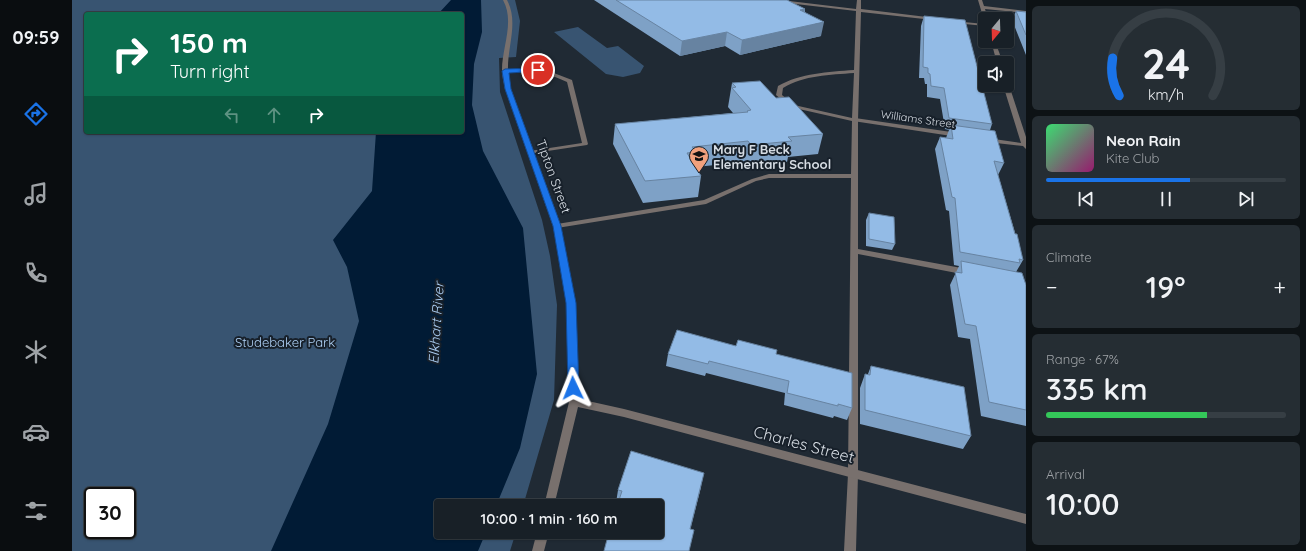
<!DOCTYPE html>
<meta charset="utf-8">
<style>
body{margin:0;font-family:Quicksand,sans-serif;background:#252d33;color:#f1f3f6;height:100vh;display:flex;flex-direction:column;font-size:15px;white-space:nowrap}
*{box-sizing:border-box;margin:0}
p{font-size:13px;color:#9fa3a7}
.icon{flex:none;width:22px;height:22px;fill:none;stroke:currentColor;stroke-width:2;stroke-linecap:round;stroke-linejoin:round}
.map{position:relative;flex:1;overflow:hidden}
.panel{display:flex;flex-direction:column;gap:6px;padding:6px;background:#0d1215;width:280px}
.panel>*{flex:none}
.top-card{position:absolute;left:12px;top:12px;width:380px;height:122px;border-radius:4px;box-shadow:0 1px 3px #0004,0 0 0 1px #363e44;background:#0b6e4f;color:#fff;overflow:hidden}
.needle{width:26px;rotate:199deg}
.buttons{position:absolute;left:906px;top:12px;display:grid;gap:8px}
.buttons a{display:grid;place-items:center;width:36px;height:36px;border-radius:4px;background:#182027;box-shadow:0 1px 3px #0004,0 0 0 1px #363e44;font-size:20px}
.speed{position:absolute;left:12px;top:487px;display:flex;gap:8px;font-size:20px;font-weight:700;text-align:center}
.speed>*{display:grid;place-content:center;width:52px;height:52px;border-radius:50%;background:#182027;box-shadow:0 1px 3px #0004,0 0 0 1px #363e44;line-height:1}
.speed .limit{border:2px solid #111;border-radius:6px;background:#fff;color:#111}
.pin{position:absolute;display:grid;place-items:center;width:34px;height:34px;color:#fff;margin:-17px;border:2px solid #fff;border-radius:50%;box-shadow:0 1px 4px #0007}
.me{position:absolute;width:44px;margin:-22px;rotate:358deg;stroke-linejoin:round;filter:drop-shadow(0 0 3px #0008)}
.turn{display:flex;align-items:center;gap:14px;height:84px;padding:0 20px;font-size:18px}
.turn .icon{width:52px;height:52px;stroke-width:2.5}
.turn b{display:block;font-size:28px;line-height:34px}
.lanes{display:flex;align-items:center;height:38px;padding:0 20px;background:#0003;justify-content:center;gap:20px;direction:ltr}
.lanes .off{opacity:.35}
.big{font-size:30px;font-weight:600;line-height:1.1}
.panel .tile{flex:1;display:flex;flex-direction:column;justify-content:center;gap:6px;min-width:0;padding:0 14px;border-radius:6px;background:#252d33}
.panel .dial{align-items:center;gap:0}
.dial svg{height:104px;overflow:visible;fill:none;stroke:#363e44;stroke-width:7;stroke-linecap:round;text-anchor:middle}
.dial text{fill:#f1f3f6;stroke:none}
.song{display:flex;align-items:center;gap:12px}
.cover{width:48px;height:48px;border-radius:6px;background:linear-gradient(135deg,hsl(140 70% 55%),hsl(320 70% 35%))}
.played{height:4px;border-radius:2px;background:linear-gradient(90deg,#1a73e8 60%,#363e44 60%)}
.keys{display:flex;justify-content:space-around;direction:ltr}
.heat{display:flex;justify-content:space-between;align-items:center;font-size:22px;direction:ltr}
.charge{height:6px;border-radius:3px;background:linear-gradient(90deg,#34c759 67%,#363e44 0)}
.trip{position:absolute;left:362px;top:499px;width:230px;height:40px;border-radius:4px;background:#182027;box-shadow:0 1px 3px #0004,0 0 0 1px #363e44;font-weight:600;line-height:40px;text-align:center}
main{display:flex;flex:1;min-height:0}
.tab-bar{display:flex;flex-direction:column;width:72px;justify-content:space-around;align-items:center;background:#0a0d10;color:#9fa3a7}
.tab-bar .icon{width:28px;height:28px}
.tab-bar .current{color:#1a73e8}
.tab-bar b{font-size:18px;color:#f1f3f6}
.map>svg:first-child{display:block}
.green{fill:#385471;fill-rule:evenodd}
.water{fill:#011b35}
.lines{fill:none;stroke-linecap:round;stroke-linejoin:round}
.lane{fill:#78706d;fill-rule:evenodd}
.street{fill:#78706d;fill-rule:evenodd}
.wall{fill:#7ea1c6}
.shaded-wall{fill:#6783a1}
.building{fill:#93bbe6;stroke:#6783a1}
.route{fill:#1a73e8;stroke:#114b97}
.labels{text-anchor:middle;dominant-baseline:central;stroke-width:4;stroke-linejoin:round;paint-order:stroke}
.far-street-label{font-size:11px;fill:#d6dce3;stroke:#17202a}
.poi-label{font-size:13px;font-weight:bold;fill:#d6dce3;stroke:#17202a;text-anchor:start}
.street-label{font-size:13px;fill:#d6dce3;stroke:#17202a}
.park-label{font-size:13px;fill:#afd1f6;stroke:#17202a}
.water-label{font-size:14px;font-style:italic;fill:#accef3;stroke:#17202a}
.near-street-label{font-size:16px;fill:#d6dce3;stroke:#17202a}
</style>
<main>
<nav class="tab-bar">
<b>09:59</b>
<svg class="icon current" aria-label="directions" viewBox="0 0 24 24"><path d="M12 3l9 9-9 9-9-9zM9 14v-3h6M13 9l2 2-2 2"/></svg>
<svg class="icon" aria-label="music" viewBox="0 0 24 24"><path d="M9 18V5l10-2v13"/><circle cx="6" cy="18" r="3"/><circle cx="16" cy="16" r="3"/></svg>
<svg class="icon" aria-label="phone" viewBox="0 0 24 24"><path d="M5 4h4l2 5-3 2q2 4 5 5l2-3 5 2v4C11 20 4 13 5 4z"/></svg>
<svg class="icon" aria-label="climate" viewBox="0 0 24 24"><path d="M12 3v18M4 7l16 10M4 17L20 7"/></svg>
<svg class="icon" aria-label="car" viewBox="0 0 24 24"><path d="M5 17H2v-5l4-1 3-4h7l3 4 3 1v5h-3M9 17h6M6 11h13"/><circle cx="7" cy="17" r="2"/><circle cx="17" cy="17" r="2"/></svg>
<svg class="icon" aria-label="filters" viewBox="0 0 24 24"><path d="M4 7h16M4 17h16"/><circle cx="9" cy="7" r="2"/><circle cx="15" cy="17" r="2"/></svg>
</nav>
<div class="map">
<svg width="954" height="551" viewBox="0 0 954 551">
<rect width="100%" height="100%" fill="#202a34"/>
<!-- green -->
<g class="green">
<path d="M0,0H443L448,21L444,57L427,58L428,92L470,220L478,256L485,305L482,400L451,506H369V532H444L438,551H0ZM14,14H390V132H14ZM21,496H55V530H21Z"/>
<polygon points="506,27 535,48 546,46 572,66 568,73 551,77 534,74 482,32"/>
</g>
<!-- water -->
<polygon class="water" points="379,0 409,0 410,32 402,64 400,105 411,151 451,228 465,374 448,448 424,506 369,506 369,532 414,532 406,551 199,551 256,424 287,321 275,267 261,240 300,191 304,132 390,132 390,14 366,14"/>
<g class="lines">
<!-- lane -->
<g class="lane">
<path d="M709,0L784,9L785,0H789V9L863,18V19L861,20L789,12L786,120V249L895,269L899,272L895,275L786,254V474L784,551H772L776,474L779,178H697L684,181L634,204L485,228L481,226L485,224L632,200L680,179L697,174H779L780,121L718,107L704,95L706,86C729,73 756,72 782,70L784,11L715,3ZM782,73L780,118L722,105L710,95L711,88C732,75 758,75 782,73Z"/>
<polygon points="881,21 913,24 913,26 883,23 881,23"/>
<path d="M451,69L474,70L500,80L516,144L515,145L456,154L455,153L458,151L510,143L495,82C473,71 457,72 433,73L430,71L433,69Z"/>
</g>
<!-- street -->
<g class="street">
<path d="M431,0H435C447,22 435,47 436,71C436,77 438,83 439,89L489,226L503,303L507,399L552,409L954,514V524L552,417L506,407L482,506H472L497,402L495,303L481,226L433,89C432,83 430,77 430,70C430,47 443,22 431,0Z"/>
<polygon points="906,0 910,0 912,6 954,11 954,13 913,9 916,19 912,20"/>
<polygon points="919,41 923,41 931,63 925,63"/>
<polygon points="935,84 937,85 954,137 954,149 951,146 915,142 912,140 915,138 949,143 931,85 935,85"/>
<polygon points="783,118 886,133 889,135 886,137 781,121 781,119"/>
<polygon points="465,532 477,532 472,551 460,551"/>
</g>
</g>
<!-- wall -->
<g class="wall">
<polygon points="522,0 715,0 733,9 733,12 749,36 668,55 653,46 608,56"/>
<polygon points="944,11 954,12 954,55 940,20"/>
<polygon points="852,16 920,124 918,130 932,163 926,175 951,260 944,272 954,285 954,426 909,416 898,339 886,337 878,285 887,266 882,265 877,211 874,210 863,149 868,137 874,138 877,130 873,129 868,99 855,97 855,84 853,84 852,78 847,78 849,26"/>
<polygon points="660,83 704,98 751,134 746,154 716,157 715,162 675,166 672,162 624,167 629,176 626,197 571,203 541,144 543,124 661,113 656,107"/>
<polygon points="797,213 823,244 820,250 794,246 794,220"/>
<polygon points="664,346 704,354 780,408 775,420 762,416 761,418 712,405 713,393 634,373 633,376 594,366 596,354"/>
<polygon points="799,366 899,436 891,449 788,424 788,388 793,374 796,374"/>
<polygon points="629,487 618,529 544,503 546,490"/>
</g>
<!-- shaded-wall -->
<g class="shaded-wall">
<polygon points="733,9 730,23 728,10"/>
<polygon points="752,22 749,36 668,55 670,40"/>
<polygon points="655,32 653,46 608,56 610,41"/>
<polygon points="632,473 629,487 615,543 618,529"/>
</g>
<!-- building -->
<g class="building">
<polygon points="544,0 715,0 733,9 728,10 752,22 670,40 655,32 610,41"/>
<polygon points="944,11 954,12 954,35"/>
<polygon points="852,16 893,20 920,124 877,118 872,88 859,86 858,74 856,73 856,68 851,67"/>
<polygon points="688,81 704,98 717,97 751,134 716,137 720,141 679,145 676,141 620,147 624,152 615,153 629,176 573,181 543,124 676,112 675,111 679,110 660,88 664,87 660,83"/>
<polygon points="879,125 923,131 932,163 922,161 943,234 945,234 951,260 947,259 948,263 888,252 883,198 880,197 868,137 881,139"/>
<polygon points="797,213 822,217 823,244 797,239"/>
<polygon points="889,261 950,273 954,285 954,410 917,402 904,326 893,324 883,272 890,273"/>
<polygon points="605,330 664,346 666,340 705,350 704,354 780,373 780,408 766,404 766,406 715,393 717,381 637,361 636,364 596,354"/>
<polygon points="799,366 892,387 899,436 793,410 793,374 798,375"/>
<polygon points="559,451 632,473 618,529 622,530 617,551 532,551 537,532 585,532 585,506 545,506 550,491 546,490"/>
</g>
<!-- route -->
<polygon class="route" points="466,68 469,70 468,71 437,73 439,89 489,226 504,303 507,388 505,391 497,391 496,388 494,303 481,226 433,89 430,71 433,69"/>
<!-- icons -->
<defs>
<g id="school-pin" transform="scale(1)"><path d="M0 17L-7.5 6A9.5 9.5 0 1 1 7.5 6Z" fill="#f1a17d" stroke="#17202a"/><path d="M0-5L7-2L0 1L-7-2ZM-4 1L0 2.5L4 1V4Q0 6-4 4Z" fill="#111"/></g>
</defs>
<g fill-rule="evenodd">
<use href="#school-pin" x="627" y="156"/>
</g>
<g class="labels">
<!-- far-street labels -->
<g class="far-street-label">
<text transform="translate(846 119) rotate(8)">Williams Street</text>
</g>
<!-- poi labels -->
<g class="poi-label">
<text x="641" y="149">Mary F Beck<tspan x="641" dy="15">Elementary School</tspan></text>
</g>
<!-- street labels -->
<g class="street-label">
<text transform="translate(482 176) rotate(70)">Tipton Street</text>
</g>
<!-- park labels -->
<g class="park-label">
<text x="213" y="342">Studebaker Park</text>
</g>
<!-- water labels -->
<g class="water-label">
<text transform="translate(364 323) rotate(-86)">Elkhart River</text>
</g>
<!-- near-street labels -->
<g class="near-street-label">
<text transform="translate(732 444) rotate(15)">Charles Street</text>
</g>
</g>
</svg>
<div class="buttons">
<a><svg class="needle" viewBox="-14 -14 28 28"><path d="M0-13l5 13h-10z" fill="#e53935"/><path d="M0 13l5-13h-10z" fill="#9fa3a7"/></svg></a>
<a><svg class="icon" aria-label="sound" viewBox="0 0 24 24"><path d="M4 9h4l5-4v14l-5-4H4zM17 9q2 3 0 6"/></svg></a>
</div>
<div class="speed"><div class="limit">30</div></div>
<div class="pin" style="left:466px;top:70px;background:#d93025"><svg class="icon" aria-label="arrive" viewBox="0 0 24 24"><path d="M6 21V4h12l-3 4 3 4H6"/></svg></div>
<svg class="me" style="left:501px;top:388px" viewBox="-20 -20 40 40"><path d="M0-17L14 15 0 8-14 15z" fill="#1a73e8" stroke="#fff" stroke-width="4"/></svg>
<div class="trip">10:00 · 1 min · 160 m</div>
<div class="top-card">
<div class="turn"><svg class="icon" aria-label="right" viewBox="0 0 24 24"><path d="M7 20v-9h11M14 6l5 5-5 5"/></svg><div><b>150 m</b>Turn right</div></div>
<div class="lanes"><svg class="icon off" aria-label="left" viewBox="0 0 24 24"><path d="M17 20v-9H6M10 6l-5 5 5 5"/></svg><svg class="icon off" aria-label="ahead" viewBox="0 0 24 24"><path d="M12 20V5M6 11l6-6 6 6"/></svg><svg class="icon" aria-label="right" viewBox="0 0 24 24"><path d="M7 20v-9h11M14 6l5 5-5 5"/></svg></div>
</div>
</div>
<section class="panel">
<div class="tile dial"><svg viewBox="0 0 100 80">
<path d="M14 69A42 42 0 1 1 86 69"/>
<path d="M14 69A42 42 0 0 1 9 40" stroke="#1a73e8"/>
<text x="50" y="56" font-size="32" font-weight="700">24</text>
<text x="50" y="72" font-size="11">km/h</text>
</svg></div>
<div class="tile">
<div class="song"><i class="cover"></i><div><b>Neon Rain</b><p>Kite Club</p></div></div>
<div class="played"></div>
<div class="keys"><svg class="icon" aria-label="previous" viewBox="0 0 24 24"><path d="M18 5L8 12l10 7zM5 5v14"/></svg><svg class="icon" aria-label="pause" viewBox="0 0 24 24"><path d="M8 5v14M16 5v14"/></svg><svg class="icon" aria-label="next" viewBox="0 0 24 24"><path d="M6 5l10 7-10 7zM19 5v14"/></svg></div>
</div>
<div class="tile"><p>Climate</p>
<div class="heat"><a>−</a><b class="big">19°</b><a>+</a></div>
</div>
<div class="tile"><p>Range · 67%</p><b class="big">335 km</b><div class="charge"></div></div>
<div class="tile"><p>Arrival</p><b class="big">10:00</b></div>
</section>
</main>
